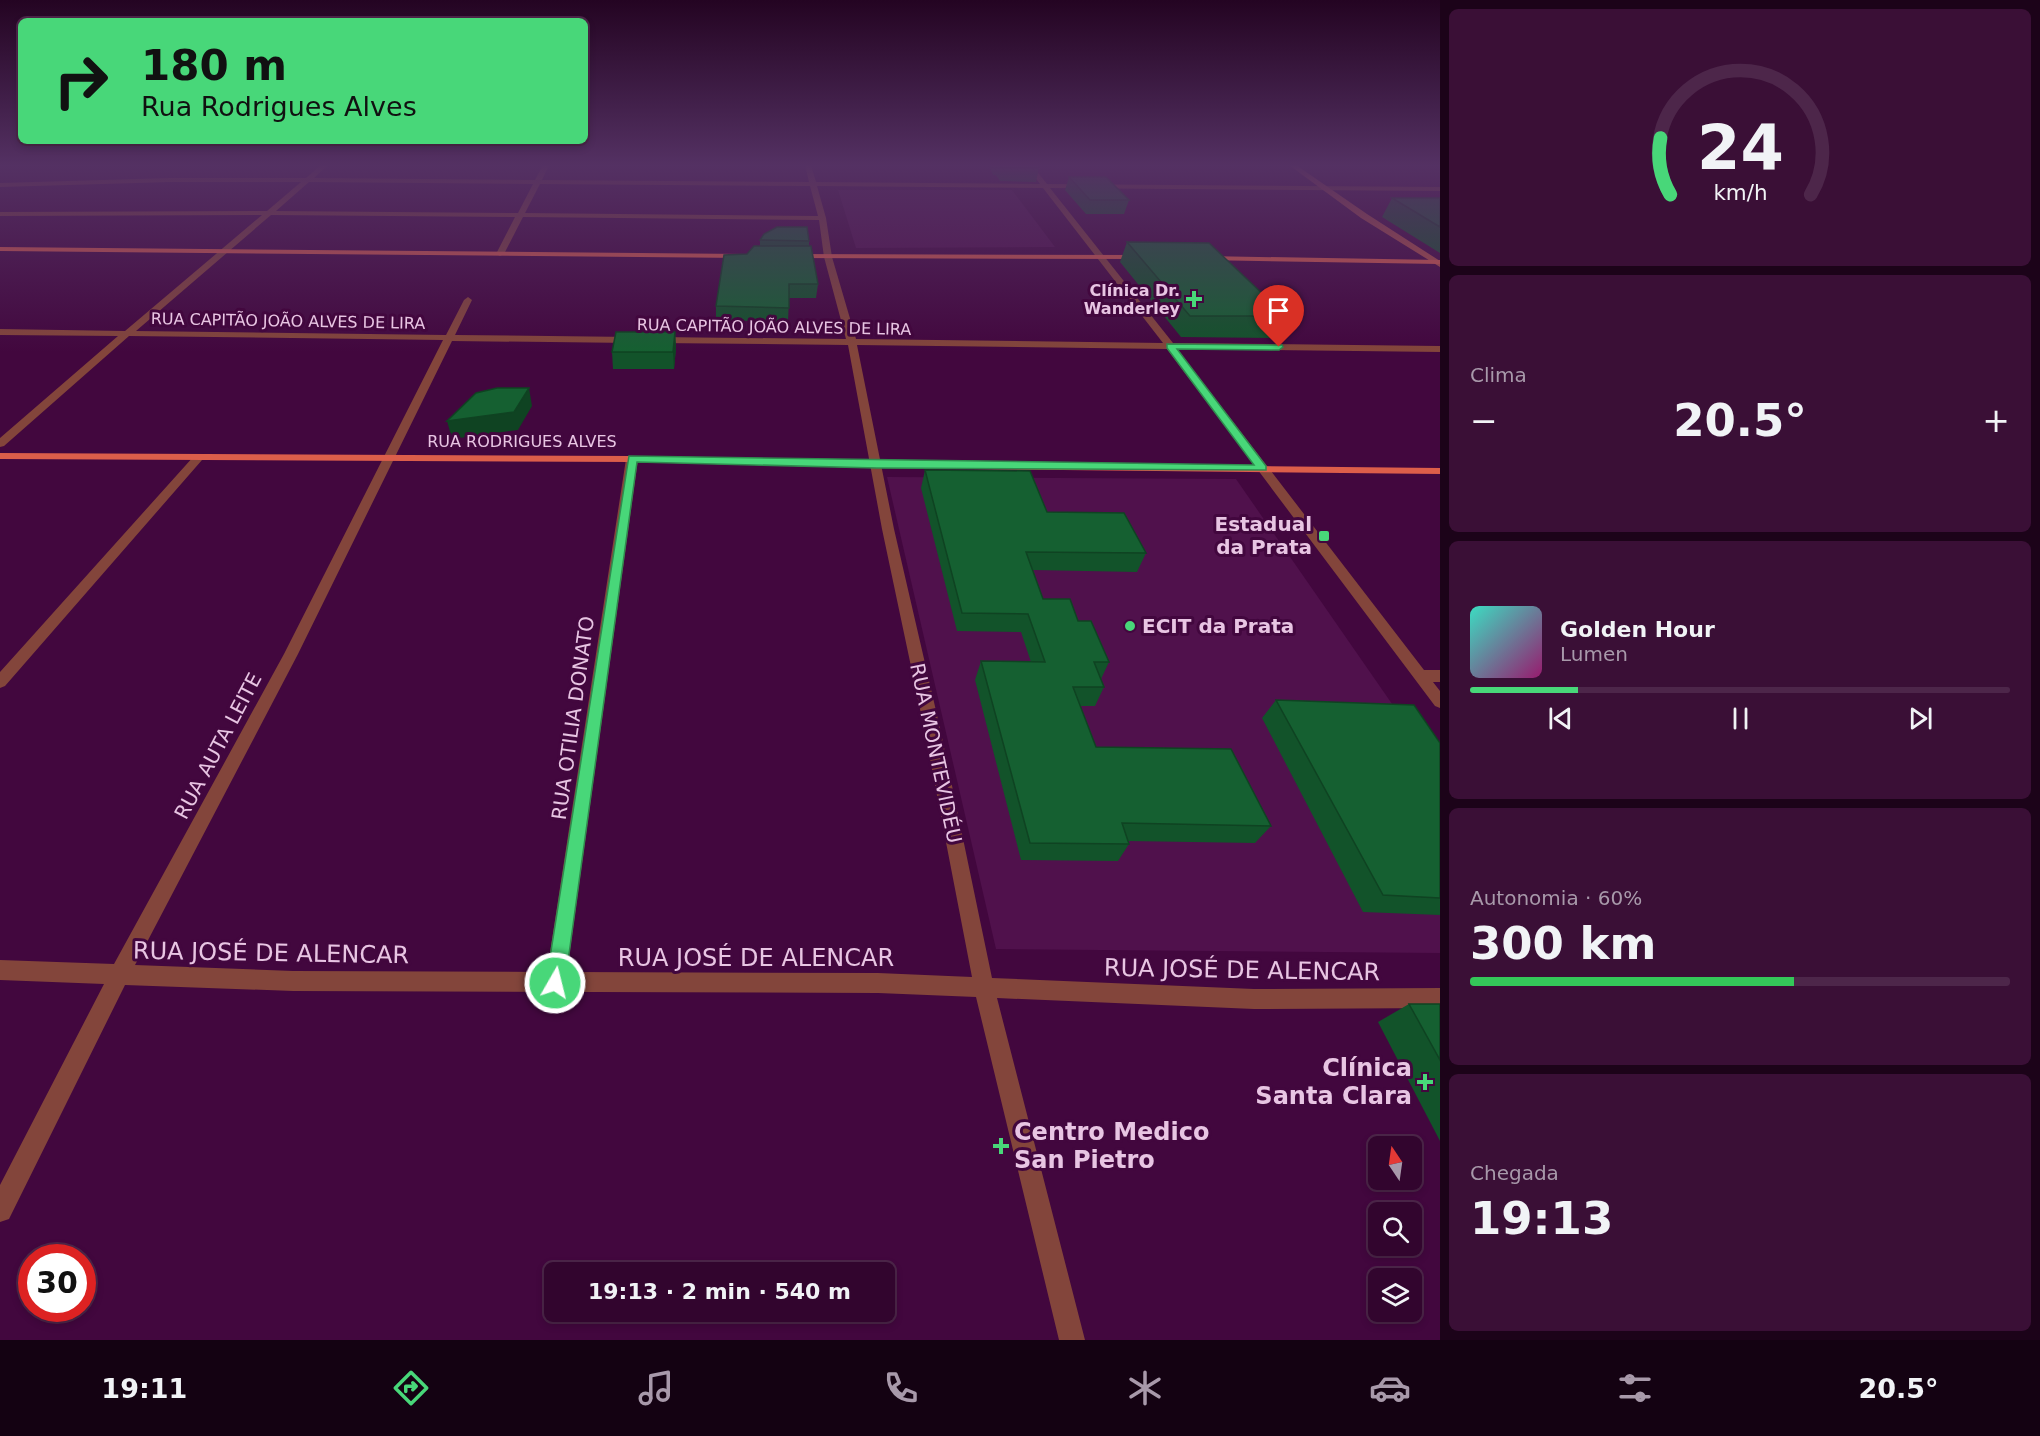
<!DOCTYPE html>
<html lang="pt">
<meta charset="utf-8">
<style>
body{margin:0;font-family:"DejaVu Sans",sans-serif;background:#3a0f36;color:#f1f3f6;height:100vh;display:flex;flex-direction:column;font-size:22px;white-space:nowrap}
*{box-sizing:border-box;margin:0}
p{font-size:20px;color:#a899aa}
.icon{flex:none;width:33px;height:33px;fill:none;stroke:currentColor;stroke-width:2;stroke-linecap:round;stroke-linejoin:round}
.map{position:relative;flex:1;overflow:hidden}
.side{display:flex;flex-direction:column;gap:9px;padding:9px;background:#1c0319;width:600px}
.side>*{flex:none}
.hud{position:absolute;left:18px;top:18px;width:570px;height:126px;border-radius:9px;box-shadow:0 3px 9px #0003,0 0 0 2px #4d264a;background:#48d779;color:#111;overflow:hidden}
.needle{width:39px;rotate:347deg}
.controls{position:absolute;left:1368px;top:1136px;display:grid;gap:12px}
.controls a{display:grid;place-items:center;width:54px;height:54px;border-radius:9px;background:#32052e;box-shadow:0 3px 9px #0003,0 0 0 2px #4d264a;font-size:30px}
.speed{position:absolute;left:18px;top:1244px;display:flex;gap:12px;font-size:30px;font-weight:700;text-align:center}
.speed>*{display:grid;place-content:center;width:78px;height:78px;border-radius:50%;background:#32052e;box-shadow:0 3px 9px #0003,0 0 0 2px #4d264a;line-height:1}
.speed .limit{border:9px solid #d22;background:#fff;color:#111}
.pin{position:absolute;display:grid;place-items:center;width:51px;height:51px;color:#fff;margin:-62px -26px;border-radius:50% 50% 50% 0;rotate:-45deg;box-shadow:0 0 6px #0007}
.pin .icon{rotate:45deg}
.me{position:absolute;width:66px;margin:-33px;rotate:8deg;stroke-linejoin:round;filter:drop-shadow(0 0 4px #0008)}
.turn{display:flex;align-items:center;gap:21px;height:126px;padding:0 24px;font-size:27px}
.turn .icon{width:78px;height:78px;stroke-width:2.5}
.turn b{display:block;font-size:42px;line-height:51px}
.big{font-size:45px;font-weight:700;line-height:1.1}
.side .widget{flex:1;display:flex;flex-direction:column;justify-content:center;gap:9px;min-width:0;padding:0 21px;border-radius:9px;background:#3a0f36}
.side .dial{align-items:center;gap:0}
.dial svg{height:156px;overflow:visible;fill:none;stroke:#4d264a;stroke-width:7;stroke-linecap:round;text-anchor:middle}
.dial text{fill:#f1f3f6;stroke:none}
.song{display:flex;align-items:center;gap:18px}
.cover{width:72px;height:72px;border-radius:9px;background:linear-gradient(135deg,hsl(170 70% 55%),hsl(320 70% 35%))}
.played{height:6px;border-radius:3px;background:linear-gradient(90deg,#48d779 20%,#4d264a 20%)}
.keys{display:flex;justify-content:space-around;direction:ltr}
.heat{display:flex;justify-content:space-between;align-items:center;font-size:33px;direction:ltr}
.charge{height:9px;border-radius:4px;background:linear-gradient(90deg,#34c759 60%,#4d264a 0)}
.trip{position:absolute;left:544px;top:1262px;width:351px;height:60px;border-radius:9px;background:#32052e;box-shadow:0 3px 9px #0003,0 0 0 2px #4d264a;font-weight:700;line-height:60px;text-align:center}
.dock{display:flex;height:96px;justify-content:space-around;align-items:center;background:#140212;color:#a899aa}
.dock .icon{width:42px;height:42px}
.dock .selected{color:#48d779}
.dock b{font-size:27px;color:#f1f3f6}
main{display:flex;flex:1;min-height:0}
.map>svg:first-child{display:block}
.built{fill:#50114c}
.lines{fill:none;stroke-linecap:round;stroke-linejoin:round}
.street{fill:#83453b;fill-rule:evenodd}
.secondary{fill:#b55444;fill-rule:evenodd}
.primary{fill:#dc5e4a;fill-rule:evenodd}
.wall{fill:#12532a}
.shaded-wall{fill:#0f4322}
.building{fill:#156031;stroke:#0f4322;stroke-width:1.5}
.route{fill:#48d779;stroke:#2f8c4f;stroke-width:1.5}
.poi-dot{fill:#48d779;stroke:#42073e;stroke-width:2}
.labels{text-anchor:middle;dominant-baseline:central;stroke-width:6;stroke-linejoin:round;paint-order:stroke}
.far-poi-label{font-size:16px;font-weight:bold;fill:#e8c5e3;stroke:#42073e;text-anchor:end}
.far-street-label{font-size:16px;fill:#e8c5e3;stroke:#42073e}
.poi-label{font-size:20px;font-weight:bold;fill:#e8c5e3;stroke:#42073e;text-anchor:end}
.street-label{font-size:20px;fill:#e8c5e3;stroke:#42073e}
.near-street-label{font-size:24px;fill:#e8c5e3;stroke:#42073e}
.near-poi-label{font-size:24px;font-weight:bold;fill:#e8c5e3;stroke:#42073e;text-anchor:end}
</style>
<main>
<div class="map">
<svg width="1440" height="1340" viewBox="0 0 1440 1340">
<rect width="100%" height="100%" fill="#42073e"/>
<!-- built -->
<g class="built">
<polygon points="1012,190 1055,247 856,248 838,190"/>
<polygon points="887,477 1236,479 1440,773 1440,953 996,949"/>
</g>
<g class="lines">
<!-- street -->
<g class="street">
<path d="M321,165H328L314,178L535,180L543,165H549L542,180L809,182L805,165H811L816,182L1040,184L1026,165H1032L1047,184L1440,187V191L1050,188L1173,343L1440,346V352L1177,349L1424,670H1440V682H1433L1440,691V708L1435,706L1167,349L857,345L894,529L940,728L992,978L1254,989L1440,988V1008L1254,1009L997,998L1085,1340H1059L976,997L878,993L293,991L125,985L9,1219L0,1222V1185L104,984L0,980V960L114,964L284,654L443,340L129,336L4,446L0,447V438L118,336L0,335V329L125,331L262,215L0,216V212L267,211L301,182H170L0,187V183L170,178H306ZM309,182L533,184L518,213L276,211ZM540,184L810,186L818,216L525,213ZM817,186L1043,188L1163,343L856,339L832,257L826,218ZM271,215L515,217L496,254L500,256L504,254L523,217L819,220L824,257L846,339L657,337L652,340L657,343L848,345L882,529L924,728L972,977L878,973L567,972L638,459L632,456L626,459L547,972L293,971L135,965L298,654L452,341L633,343L638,340L633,337L455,335L472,300L468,297L464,300L446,335L136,331Z"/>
<polygon points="198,455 204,458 202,460 5,686 0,688 0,672 194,456"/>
</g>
<!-- secondary -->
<polygon class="secondary" points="1289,165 1296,165 1367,214 1440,261 1440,267 1361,218"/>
<!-- primary -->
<g class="primary">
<polygon points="0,247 744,254 748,256 744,258 0,251"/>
<polygon points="792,254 1140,255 1144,257 1140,259 789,258 788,256"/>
<polygon points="1206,256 1440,260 1440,264 1203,260 1202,258"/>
<polygon points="0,453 632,456 877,462 1440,468 1440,474 877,468 632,462 0,459"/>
</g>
</g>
<!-- wall -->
<g class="wall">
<polygon points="989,165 1036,165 1039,168 1036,182 1000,181 996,175 993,175"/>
<polygon points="1069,177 1129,200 1124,214 1086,214 1065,190"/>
<polygon points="1392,198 1440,198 1440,253 1382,217"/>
<polygon points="760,240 809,241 809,246 818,284 816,298 789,298 788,322 716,320 716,306 760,246"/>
<polygon points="1127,242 1286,316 1275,338 1181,337 1120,262"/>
<polygon points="675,332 676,348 674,369 613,369 612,352"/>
<polygon points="925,470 1047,512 1146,553 1137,572 1033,570 1043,599 1078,621 1109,662 1101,679 1104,687 1095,706 1080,706 1096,747 1271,826 1255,843 1128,841 1129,844 1118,861 1021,860 975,680 981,661 1031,662 1021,632 957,631 921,488"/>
<polygon points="1276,700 1440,743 1440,915 1363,912 1262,718"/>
<polygon points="1409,1004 1440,1004 1440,1141 1378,1022"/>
</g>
<!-- shaded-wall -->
<g class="shaded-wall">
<polygon points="675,332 676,348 674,369 673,352"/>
<polygon points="529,388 532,406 518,430 452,439 447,421"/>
</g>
<!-- building -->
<g class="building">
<polygon points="1001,165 1036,165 1039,168 1003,168"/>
<polygon points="1069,177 1106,177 1129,200 1090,200"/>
<polygon points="1392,198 1440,198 1440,227"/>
<polygon points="777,227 807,227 809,241 760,240 764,234"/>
<polygon points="1127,242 1209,243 1286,316 1190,316"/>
<polygon points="754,246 811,246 818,284 789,284 789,308 716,306 724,255 747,254"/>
<polygon points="616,332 675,332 673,352 612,352"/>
<polygon points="497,388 529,388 514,412 447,421 476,393"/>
<polygon points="925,470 1030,471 1047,512 1124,513 1146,553 1026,552 1043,599 1070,599 1078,621 1091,621 1109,662 1094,662 1104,687 1073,687 1096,747 1231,749 1271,826 1122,823 1129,844 1030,843 981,661 1045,662 1028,614 962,613"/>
<polygon points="1276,700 1414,705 1440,743 1440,898 1383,895"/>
<polygon points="1409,1004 1440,1004 1440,1060"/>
</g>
<!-- sky -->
<linearGradient id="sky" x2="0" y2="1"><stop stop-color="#240422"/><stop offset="0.47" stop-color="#543163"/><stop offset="1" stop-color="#543163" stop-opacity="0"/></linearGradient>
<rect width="1440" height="352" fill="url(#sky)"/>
<!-- route -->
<polygon class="route" points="1167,344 1282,345 1283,347 1279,350 1177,349 1266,466 1266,470 877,468 637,462 565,983 562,989 555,992 549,989 546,983 629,456 1254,465 1167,348"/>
<!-- markers -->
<g class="poi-dot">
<path d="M1191 290h6v6h6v6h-6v6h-6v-6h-6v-6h6z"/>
<rect x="1318" y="530" width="12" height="12" rx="3"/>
<circle cx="1130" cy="626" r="6"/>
<path d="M1422 1073h6v6h6v6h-6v6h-6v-6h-6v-6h6z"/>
<path d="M998 1137h6v6h6v6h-6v6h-6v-6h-6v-6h6z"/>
</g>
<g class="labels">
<!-- far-poi labels -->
<g class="far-poi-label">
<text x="1180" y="290">Clínica Dr.<tspan x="1180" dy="18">Wanderley</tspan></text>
</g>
<!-- far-street labels -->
<g class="far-street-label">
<text transform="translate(288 321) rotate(1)">RUA CAPITÃO JOÃO ALVES DE LIRA</text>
<text transform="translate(774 327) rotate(1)">RUA CAPITÃO JOÃO ALVES DE LIRA</text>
<text x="522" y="441">RUA RODRIGUES ALVES</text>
</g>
<!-- poi labels -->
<g class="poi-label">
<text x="1312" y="524">Estadual<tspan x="1312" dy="23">da Prata</tspan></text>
<text x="1142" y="626" text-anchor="start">ECIT da Prata</text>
</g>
<!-- street labels -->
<g class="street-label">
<text transform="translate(573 718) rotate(-82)">RUA OTILIA DONATO</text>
<text transform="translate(218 746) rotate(-62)">RUA AUTA LEITE</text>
<text transform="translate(936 753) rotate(78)">RUA MONTEVIDÉU</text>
</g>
<!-- near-street labels -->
<g class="near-street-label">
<text transform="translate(271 953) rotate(1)">RUA JOSÉ DE ALENCAR</text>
<text x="756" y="958">RUA JOSÉ DE ALENCAR</text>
<text transform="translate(1242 970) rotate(1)">RUA JOSÉ DE ALENCAR</text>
</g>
<!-- near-poi labels -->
<g class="near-poi-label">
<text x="1412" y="1068">Clínica<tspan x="1412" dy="28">Santa Clara</tspan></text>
<text x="1014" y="1132" text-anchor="start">Centro Medico<tspan x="1014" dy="28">San Pietro</tspan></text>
</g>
</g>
</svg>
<div class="controls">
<a><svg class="needle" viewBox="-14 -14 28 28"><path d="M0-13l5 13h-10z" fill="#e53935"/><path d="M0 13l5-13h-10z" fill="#a899aa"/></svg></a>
<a><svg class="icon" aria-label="search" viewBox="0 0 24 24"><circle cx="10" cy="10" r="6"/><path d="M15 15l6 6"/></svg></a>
<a><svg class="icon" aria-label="layers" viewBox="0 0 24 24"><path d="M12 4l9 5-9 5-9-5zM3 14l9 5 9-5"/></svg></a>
</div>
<div class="speed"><div class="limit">30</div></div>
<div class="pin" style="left:1279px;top:347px;background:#d93025"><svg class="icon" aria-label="arrive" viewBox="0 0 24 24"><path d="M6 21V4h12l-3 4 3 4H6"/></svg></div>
<svg class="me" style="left:555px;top:983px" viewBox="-20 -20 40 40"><circle r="17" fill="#48d779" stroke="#fff" stroke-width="3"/><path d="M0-11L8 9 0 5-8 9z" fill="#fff"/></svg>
<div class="trip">19:13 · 2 min · 540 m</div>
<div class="hud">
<div class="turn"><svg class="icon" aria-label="right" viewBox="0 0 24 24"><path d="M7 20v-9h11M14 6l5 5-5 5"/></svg><div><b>180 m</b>Rua Rodrigues Alves</div></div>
</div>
</div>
<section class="side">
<div class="widget dial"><svg viewBox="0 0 100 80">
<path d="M14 69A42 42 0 1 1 86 69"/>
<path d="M14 69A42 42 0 0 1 9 40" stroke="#48d779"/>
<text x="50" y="56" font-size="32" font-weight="700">24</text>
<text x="50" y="72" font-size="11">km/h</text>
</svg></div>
<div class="widget"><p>Clima</p>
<div class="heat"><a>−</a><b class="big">20.5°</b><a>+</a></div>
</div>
<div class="widget">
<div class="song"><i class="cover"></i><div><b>Golden Hour</b><p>Lumen</p></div></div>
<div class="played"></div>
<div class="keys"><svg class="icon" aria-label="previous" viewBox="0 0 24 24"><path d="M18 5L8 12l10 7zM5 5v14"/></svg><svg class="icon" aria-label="pause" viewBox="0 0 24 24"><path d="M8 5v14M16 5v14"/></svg><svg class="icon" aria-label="next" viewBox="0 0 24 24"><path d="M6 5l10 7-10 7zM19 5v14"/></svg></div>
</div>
<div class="widget"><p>Autonomia · 60%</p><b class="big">300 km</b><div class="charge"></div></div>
<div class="widget"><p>Chegada</p><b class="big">19:13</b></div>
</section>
</main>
<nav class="dock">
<b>19:11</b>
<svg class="icon selected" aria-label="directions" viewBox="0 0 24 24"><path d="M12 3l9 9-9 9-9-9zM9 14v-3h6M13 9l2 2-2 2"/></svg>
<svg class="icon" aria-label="music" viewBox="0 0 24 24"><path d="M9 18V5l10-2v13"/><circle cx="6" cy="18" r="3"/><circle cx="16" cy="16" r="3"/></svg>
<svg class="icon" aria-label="phone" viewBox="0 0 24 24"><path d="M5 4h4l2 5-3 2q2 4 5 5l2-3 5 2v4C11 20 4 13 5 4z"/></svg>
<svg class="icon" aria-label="climate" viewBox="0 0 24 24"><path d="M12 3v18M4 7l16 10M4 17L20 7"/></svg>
<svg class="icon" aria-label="car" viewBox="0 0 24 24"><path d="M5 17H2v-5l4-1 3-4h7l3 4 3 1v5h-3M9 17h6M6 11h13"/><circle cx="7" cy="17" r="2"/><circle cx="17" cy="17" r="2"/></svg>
<svg class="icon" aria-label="filters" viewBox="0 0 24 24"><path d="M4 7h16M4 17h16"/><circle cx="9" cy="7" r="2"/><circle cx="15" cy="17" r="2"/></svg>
<b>20.5°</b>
</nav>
